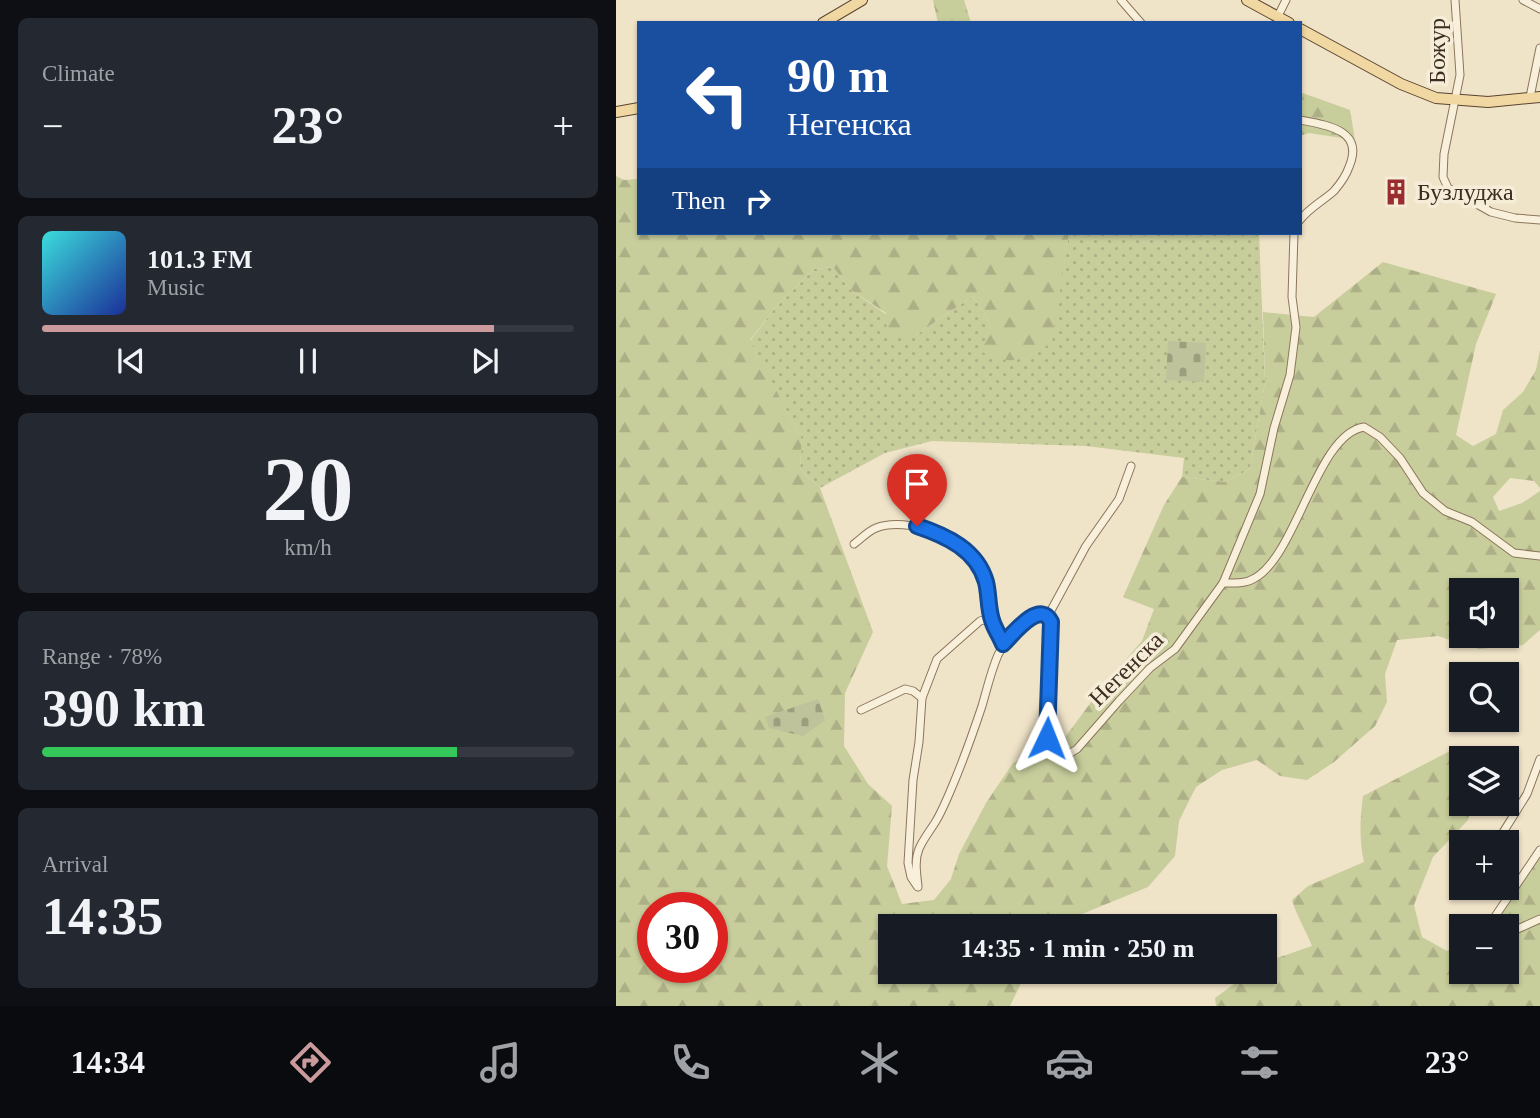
<!DOCTYPE html>
<meta charset="utf-8">
<style>
body{margin:0;font-family:Georgia,serif;background:#242831;color:#f1f3f6;height:100vh;display:flex;flex-direction:column;font-size:26px;white-space:nowrap}
*{box-sizing:border-box;margin:0}
p{font-size:23px;color:#9ea1a6}
.icon{flex:none;width:38px;height:38px;fill:none;stroke:currentColor;stroke-width:2;stroke-linecap:round;stroke-linejoin:round}
.map{position:relative;flex:1;overflow:hidden}
.drawer{display:flex;flex-direction:column;gap:18px;padding:18px;background:#0d0f14;width:616px}
.drawer>*{flex:none}
.top-card{position:absolute;left:21px;top:21px;width:665px;height:214px;border-radius:0px;box-shadow:0 2px 5px #0004;background:#1a4fa0;color:#fff;overflow:hidden}
.fabs{position:absolute;left:833px;top:578px;display:grid;gap:14px}
.fabs a{display:grid;place-items:center;width:70px;height:70px;border-radius:0px;background:#171b24;box-shadow:0 2px 5px #0004;font-size:35px}
.speed{position:absolute;left:21px;top:892px;display:flex;gap:14px;font-size:35px;font-weight:700;text-align:center}
.speed>*{display:grid;place-content:center;width:91px;height:91px;border-radius:50%;background:#171b24;box-shadow:0 2px 5px #0004;line-height:1}
.speed .limit{border:10px solid #d22;background:#fff;color:#111}
.pin{position:absolute;display:grid;place-items:center;width:60px;height:60px;color:#fff;margin:-72px -30px;border-radius:50% 50% 50% 0;rotate:-45deg;box-shadow:0 0 7px #0007}
.pin .icon{rotate:45deg}
.me{position:absolute;width:77px;margin:-38px;rotate:2deg;stroke-linejoin:round;filter:drop-shadow(0 0 5px #0008)}
.turn{display:flex;align-items:center;gap:24px;height:147px;padding:0 35px;font-size:32px}
.turn .icon{width:91px;height:91px;stroke-width:2.5}
.turn b{display:block;font-size:49px;line-height:60px}
.then{display:flex;align-items:center;height:66px;padding:0 35px;background:#0003;gap:14px;font-size:26px}
.big{font-size:52px;font-weight:700;line-height:1.1}
.drawer .tile{flex:1;display:flex;flex-direction:column;justify-content:center;gap:10px;min-width:0;padding:0 24px;border-radius:10px;background:#242831}
.drawer .dial{align-items:center;gap:0}
.dial b{font-size:91px;line-height:1}
.song{display:flex;align-items:center;gap:21px}
.cover{width:84px;height:84px;border-radius:10px;background:linear-gradient(135deg,hsl(180 70% 55%),hsl(230 70% 35%))}
.played{height:7px;border-radius:4px;background:linear-gradient(90deg,#ca9a9c 85%,#363941 85%)}
.keys{display:flex;justify-content:space-around;direction:ltr}
.heat{display:flex;justify-content:space-between;align-items:center;font-size:38px;direction:ltr}
.charge{height:10px;border-radius:5px;background:linear-gradient(90deg,#34c759 78%,#363941 0)}
.trip{position:absolute;left:262px;top:914px;width:399px;height:70px;border-radius:0px;background:#171b24;box-shadow:0 2px 5px #0004;font-weight:700;line-height:70px;text-align:center}
.tabs{display:flex;height:112px;justify-content:space-around;align-items:center;background:#090b0e;color:#9ea1a6}
.tabs .icon{width:49px;height:49px}
.tabs .on{color:#ca9a9c}
.tabs b{font-size:32px;color:#f1f3f6}
main{display:flex;flex:1;min-height:0}
.map>svg:first-child{display:block}
.grass{fill:url(#grass-dots)}
.forest{fill:url(#forest-firs);fill-rule:evenodd}
.cemetery{fill:url(#cemetery-stones)}
.lines{fill:none;stroke-linecap:round;stroke-linejoin:round}
.street-casing{stroke:#8b755d;stroke-width:9}
.primary-casing{stroke:#594331;stroke-width:12}
.street{stroke:#f9f0dc;stroke-width:7}
.primary{stroke:#f1d7a1;stroke-width:10}
.route-casing{stroke:#114b97;stroke-width:18}
.route{stroke:#1a73e8;stroke-width:12}
.labels{text-anchor:middle;dominant-baseline:central;stroke-width:7;stroke-linejoin:round;paint-order:stroke}
.street-label{font-size:24px;fill:#3c2d20;stroke:#f6edd8}
.poi-label{font-size:24px;fill:#3c2d20;stroke:#f6edd8;text-anchor:start}
</style>
<main>
<section class="drawer">
<div class="tile"><p>Climate</p>
<div class="heat"><a>−</a><b class="big">23°</b><a>+</a></div>
</div>
<div class="tile">
<div class="song"><i class="cover"></i><div><b>101.3 FM</b><p>Music</p></div></div>
<div class="played"></div>
<div class="keys"><svg class="icon" aria-label="previous" viewBox="0 0 24 24"><path d="M18 5L8 12l10 7zM5 5v14"/></svg><svg class="icon" aria-label="pause" viewBox="0 0 24 24"><path d="M8 5v14M16 5v14"/></svg><svg class="icon" aria-label="next" viewBox="0 0 24 24"><path d="M6 5l10 7-10 7zM19 5v14"/></svg></div>
</div>
<div class="tile dial"><b>20</b><p>km/h</p></div>
<div class="tile"><p>Range · 78%</p><b class="big">390 km</b><div class="charge"></div></div>
<div class="tile"><p>Arrival</p><b class="big">14:35</b></div>
</section>
<div class="map">
<svg width="924" height="1006" viewBox="0 0 924 1006">
<defs>
<pattern id="grass-dots" width="8" height="8" patternUnits="userSpaceOnUse" patternTransform="scale(1.75)"><rect width="8" height="8" fill="#c8cd9c"/><path d="M2 2h.1M6 6h.1" fill="none" stroke="#adb086" stroke-width="1.8" stroke-linecap="round"/></pattern>
<pattern id="forest-firs" width="22" height="20" patternUnits="userSpaceOnUse" patternTransform="scale(1.75)"><rect width="22" height="20" fill="#c8cd9c"/><path d="M5 1l3.5 6h-7zM16 11l3.5 6h-7z" fill="#adb086"/></pattern>
<pattern id="cemetery-stones" width="16" height="16" patternUnits="userSpaceOnUse" patternTransform="scale(1.75)"><rect width="16" height="16" fill="#bec39b"/><path d="M2 7V4a2 2 0 0 1 4 0v3zM10 15v-3a2 2 0 0 1 4 0v3z" fill="#9c9f7e"/></pattern>
</defs>
<rect width="100%" height="100%" fill="#efe3c8"/>
<!-- grass -->
<polygon class="grass" points="453,233 643,233 649,382 634,469 610,482 566,477 568,458 470,446 316,441 269,453 204,488 184,469 186,440 134,341 159,308 198,269 217,267 235,290 300,335 357,296 373,322 445,281"/>
<!-- forest -->
<g class="forest">
<polygon points="317,0 348,0 355,23 322,23"/>
<polygon points="684,92 734,110 739,140 693,133 684,136"/>
<path d="M0,176L8,180L23,179V233H453L436,342C410,360 396,367 366,352L373,322L357,296L300,335L271,337L270,313L235,290L217,267L198,269L159,308L134,340L186,440L184,469L204,488L257,632L229,693L228,746L252,784L276,806L271,866L286,904L318,900L335,879L343,854L370,803L397,763L447,740L490,682L526,641L538,609L507,597L548,505L566,477L610,482L634,469L649,382L647,312L698,317L767,262L880,294L860,344L840,435L857,446L880,434L887,410L907,392L920,370L924,350V488L918,481L894,478L877,497L883,511L906,503L924,491V630L907,645L863,649L822,636L781,640L769,674L771,702L759,726L718,762L691,780L664,776L641,760L606,770L580,787L563,821L559,856L532,887L466,914L453,926H275V971H411L394,1006H0ZM845,590H891V635H845ZM37,908H96V968H37Z"/>
<path d="M834,751L845,764V803H857L852,820L817,857L798,905L806,937L831,951L845,943V971H891V926H872L924,850V1006H600L599,998C614,988 631,971 649,971V965L661,958L696,946C690,930 681,917 676,900L692,886L748,862C743,839 744,819 747,796Z"/>
</g>
<!-- cemetery -->
<g class="cemetery">
<polygon points="552,341 590,343 588,382 550,380"/>
<polygon points="202,699 209,720 187,736 153,728 149,717"/>
</g>
<g class="lines">
<!-- street casing -->
<g class="street-casing">
<g id="street">
<polyline points="505,0 525,23"/>
<polyline points="839,0 844,75 828,154 827,177 832,188 875,212 899,218 924,220"/>
<polyline points="907,0 924,9"/>
<polyline points="662,16 670,0"/>
<polyline points="914,97 924,48"/>
<path d="M684,120C711,125 749,130 733,167C730,176 724,184 718,191C707,201 693,208 684,220"/>
<path d="M238,544C245,539 252,531 260,528C291,516 349,537 364,567C373,584 370,603 376,620C379,628 384,636 387,644"/>
<path d="M607,583C618,583 630,584 639,578C681,554 701,434 748,427L764,437L784,458L807,493L829,511L856,522L898,553L924,556"/>
<polyline points="432,616 470,546 503,499 515,466"/>
<polyline points="245,710 289,689 297,691 306,698"/>
<polyline points="881,842 911,794 924,759"/>
<polyline points="301,886 295,877 292,863 297,780 303,742 306,698 321,659 364,621 375,618"/>
<path d="M302,887C301,875 298,861 303,849C307,839 314,831 320,821C326,811 331,799 336,787C347,761 357,733 366,706C371,689 375,671 382,655C389,641 423,597 435,622L431,738L434,750L438,755H451L461,749L503,701L534,668L559,649L607,583L644,494L658,428L674,375L680,327L676,297L678,233"/>
<polyline points="877,926 876,921 924,850"/>
<polyline points="891,931 897,931 924,919"/>
</g>
</g>
<!-- primary casing -->
<g class="primary-casing">
<g id="primary">
<polyline points="631,0 673,23"/>
<polyline points="207,23 246,0"/>
<polyline points="684,29 785,84 820,98 872,102 924,97"/>
<polyline points="0,112 23,108"/>
</g>
</g>
<!-- street -->
<use href="#street" class="street"/>
<!-- primary -->
<use href="#primary" class="primary"/>
</g>
<g class="lines">
<!-- route casing -->
<g class="route-casing">
<path id="route" d="M301,526C331,536 361,550 370,582C373,594 372,608 376,620C378,628 384,636 387,644C397,634 424,599 435,622L431,738"/>
</g>
<!-- route -->
<use href="#route" class="route"/>
</g>
<!-- icons -->
<defs>
<g id="building-bare" transform="scale(2.1)"><path d="M-4-6H4V6H1V3H-1V6H-4ZM-2.5-4.3h1.7v1.8h-1.7ZM.8-4.3h1.7v1.8H.8ZM-2.5-1h1.7V.8h-1.7ZM.8-1h1.7V.8H.8Z" fill="#9a2d2f" stroke="#f6edd8" stroke-width="2.5" paint-order="stroke"/></g>
</defs>
<g fill-rule="evenodd">
<use href="#building-bare" x="780" y="192"/>
</g>
<g class="labels">
<!-- street labels -->
<g class="street-label">
<text transform="translate(821 51) rotate(-90)">Божур</text>
<text transform="translate(510 669) rotate(-45)">Негенска</text>
</g>
<!-- poi labels -->
<g class="poi-label">
<text x="801" y="192">Бузлуджа</text>
</g>
</g>
</svg>
<div class="fabs">
<a><svg class="icon" aria-label="sound" viewBox="0 0 24 24"><path d="M4 9h4l5-4v14l-5-4H4zM17 9q2 3 0 6"/></svg></a>
<a><svg class="icon" aria-label="search" viewBox="0 0 24 24"><circle cx="10" cy="10" r="6"/><path d="M15 15l6 6"/></svg></a>
<a><svg class="icon" aria-label="layers" viewBox="0 0 24 24"><path d="M12 4l9 5-9 5-9-5zM3 14l9 5 9-5"/></svg></a>
<a>+</a>
<a>−</a>
</div>
<div class="speed"><div class="limit">30</div></div>
<div class="pin" style="left:301px;top:526px;background:#d93025"><svg class="icon" aria-label="arrive" viewBox="0 0 24 24"><path d="M6 21V4h12l-3 4 3 4H6"/></svg></div>
<svg class="me" style="left:431px;top:738px" viewBox="-20 -20 40 40"><path d="M0-17L14 15 0 8-14 15z" fill="#1a73e8" stroke="#fff" stroke-width="4"/></svg>
<div class="trip">14:35 · 1 min · 250 m</div>
<div class="top-card">
<div class="turn"><svg class="icon" aria-label="left" viewBox="0 0 24 24"><path d="M17 20v-9H6M10 6l-5 5 5 5"/></svg><div><b>90 m</b>Негенска</div></div>
<div class="then">Then<svg class="icon" aria-label="right" viewBox="0 0 24 24"><path d="M7 20v-9h11M14 6l5 5-5 5"/></svg></div>
</div>
</div>
</main>
<nav class="tabs">
<b>14:34</b>
<svg class="icon on" aria-label="directions" viewBox="0 0 24 24"><path d="M12 3l9 9-9 9-9-9zM9 14v-3h6M13 9l2 2-2 2"/></svg>
<svg class="icon" aria-label="music" viewBox="0 0 24 24"><path d="M9 18V5l10-2v13"/><circle cx="6" cy="18" r="3"/><circle cx="16" cy="16" r="3"/></svg>
<svg class="icon" aria-label="phone" viewBox="0 0 24 24"><path d="M5 4h4l2 5-3 2q2 4 5 5l2-3 5 2v4C11 20 4 13 5 4z"/></svg>
<svg class="icon" aria-label="climate" viewBox="0 0 24 24"><path d="M12 3v18M4 7l16 10M4 17L20 7"/></svg>
<svg class="icon" aria-label="car" viewBox="0 0 24 24"><path d="M5 17H2v-5l4-1 3-4h7l3 4 3 1v5h-3M9 17h6M6 11h13"/><circle cx="7" cy="17" r="2"/><circle cx="17" cy="17" r="2"/></svg>
<svg class="icon" aria-label="filters" viewBox="0 0 24 24"><path d="M4 7h16M4 17h16"/><circle cx="9" cy="7" r="2"/><circle cx="15" cy="17" r="2"/></svg>
<b>23°</b>
</nav>
